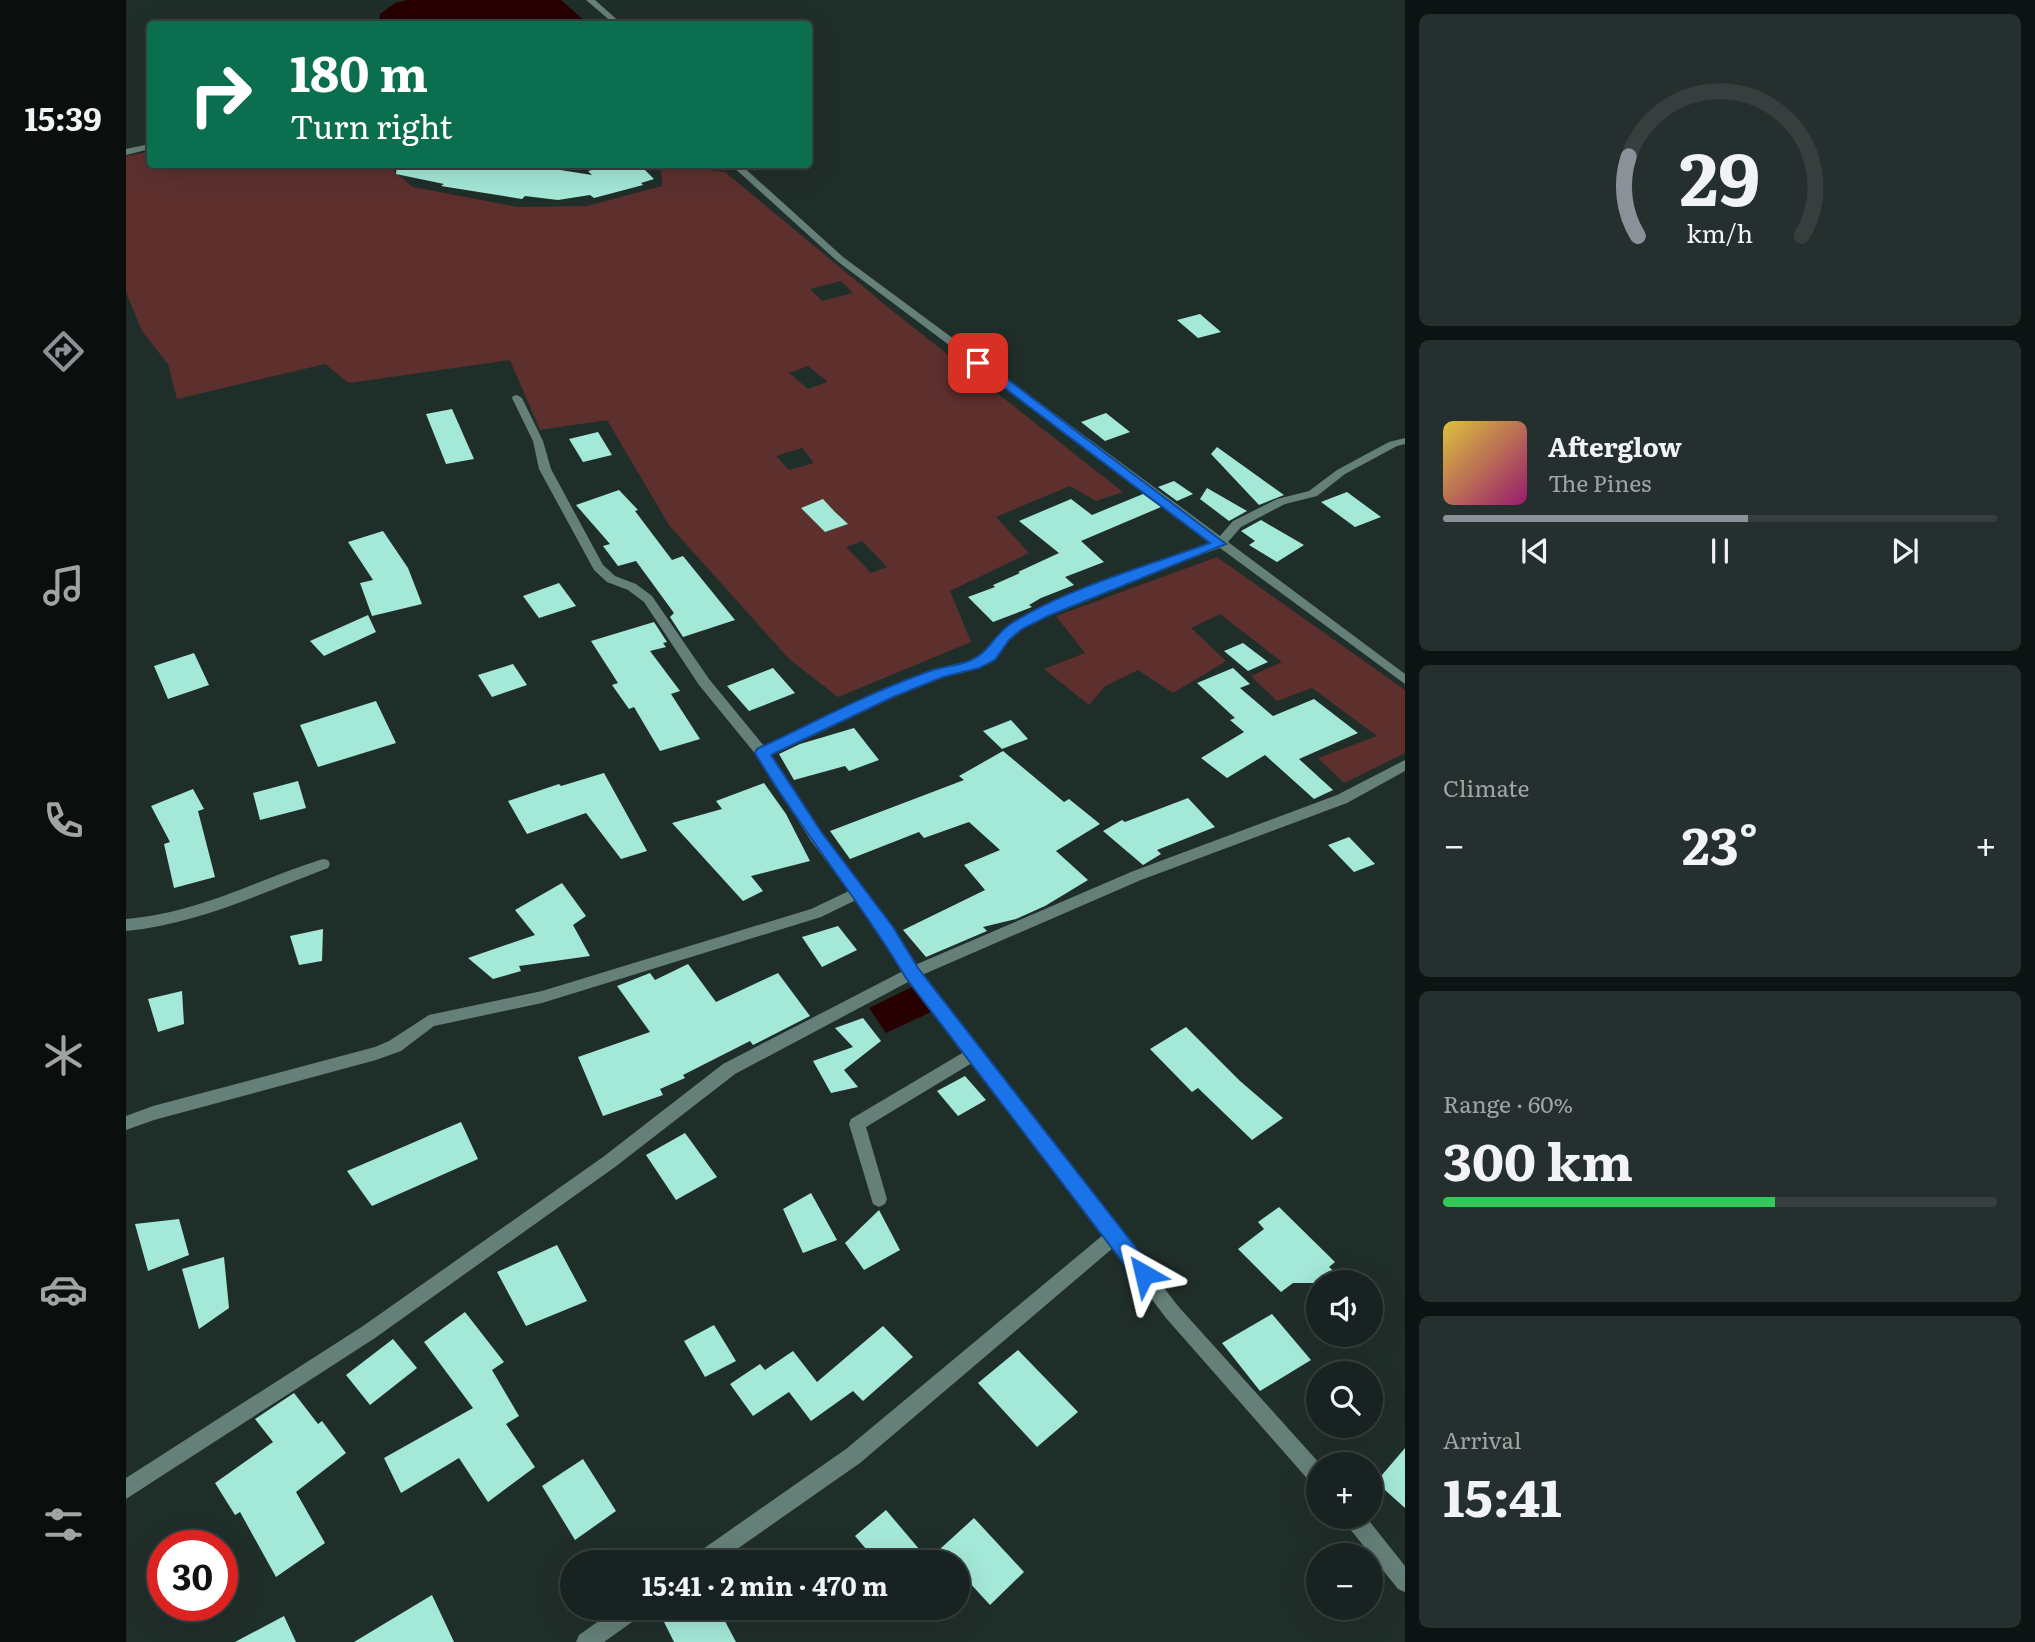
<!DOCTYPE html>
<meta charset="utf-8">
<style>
body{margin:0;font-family:Literata,serif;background:#252f2d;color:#f1f3f6;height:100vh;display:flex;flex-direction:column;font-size:26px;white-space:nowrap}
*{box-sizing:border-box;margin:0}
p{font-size:23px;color:#9fa4a5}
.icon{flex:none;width:38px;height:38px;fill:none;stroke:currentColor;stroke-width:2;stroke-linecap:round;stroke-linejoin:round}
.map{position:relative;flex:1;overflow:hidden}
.details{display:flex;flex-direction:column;gap:14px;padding:14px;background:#0d1312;width:630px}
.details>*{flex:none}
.banner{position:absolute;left:21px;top:21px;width:665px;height:147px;border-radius:7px;box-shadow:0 7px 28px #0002,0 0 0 2px #363f3e;background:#0b6e4f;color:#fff;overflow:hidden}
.tools{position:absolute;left:1180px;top:1270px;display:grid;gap:14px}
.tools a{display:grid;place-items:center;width:77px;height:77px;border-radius:50%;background:#182220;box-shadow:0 7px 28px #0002,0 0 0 2px #363f3e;font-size:35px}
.speed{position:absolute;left:21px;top:1530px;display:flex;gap:14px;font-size:35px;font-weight:700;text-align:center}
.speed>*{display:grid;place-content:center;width:91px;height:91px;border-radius:50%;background:#182220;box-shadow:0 7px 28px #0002,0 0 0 2px #363f3e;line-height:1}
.speed .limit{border:10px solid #d22;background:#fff;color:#111}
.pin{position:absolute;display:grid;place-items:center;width:60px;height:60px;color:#fff;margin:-30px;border-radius:14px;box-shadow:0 4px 10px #0006}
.me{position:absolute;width:77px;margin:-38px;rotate:323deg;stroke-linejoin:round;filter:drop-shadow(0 0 5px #0008)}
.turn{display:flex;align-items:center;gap:24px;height:147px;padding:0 28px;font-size:32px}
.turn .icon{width:91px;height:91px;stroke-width:2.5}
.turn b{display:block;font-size:49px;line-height:60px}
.big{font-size:52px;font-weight:700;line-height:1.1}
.details .card{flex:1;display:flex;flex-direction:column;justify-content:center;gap:10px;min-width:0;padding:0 24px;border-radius:10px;background:#252f2d}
.details .dial{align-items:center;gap:0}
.dial svg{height:182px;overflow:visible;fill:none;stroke:#363f3e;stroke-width:7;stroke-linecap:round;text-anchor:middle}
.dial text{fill:#f1f3f6;stroke:none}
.song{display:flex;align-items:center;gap:21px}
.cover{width:84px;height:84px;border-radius:10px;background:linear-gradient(135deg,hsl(50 70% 55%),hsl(320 70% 35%))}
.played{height:7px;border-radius:4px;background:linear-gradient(90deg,#8c9099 55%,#363f3e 55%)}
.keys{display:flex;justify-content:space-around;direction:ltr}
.heat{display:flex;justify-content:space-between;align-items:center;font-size:38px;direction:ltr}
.charge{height:10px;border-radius:5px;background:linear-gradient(90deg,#34c759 60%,#363f3e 0)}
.trip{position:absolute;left:434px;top:1550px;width:410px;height:70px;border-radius:35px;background:#182220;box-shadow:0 7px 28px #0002,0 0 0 2px #363f3e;font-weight:700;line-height:70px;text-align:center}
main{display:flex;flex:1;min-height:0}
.tabs{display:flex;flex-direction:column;width:126px;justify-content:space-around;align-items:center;background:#0a0e0d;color:#9fa4a5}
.tabs .icon{width:49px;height:49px}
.tabs .current{color:#8c9099}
.tabs b{font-size:32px;color:#f1f3f6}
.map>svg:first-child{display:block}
.green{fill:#5d302e;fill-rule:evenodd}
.water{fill:#270001}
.building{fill:#a4e8d8}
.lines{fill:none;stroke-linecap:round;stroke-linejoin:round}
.minor{fill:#658079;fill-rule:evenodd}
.route{fill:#1a73e8;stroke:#114b97;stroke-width:2}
</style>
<main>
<nav class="tabs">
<b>15:39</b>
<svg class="icon current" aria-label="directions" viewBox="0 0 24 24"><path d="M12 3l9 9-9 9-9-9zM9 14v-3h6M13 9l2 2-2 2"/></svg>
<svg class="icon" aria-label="music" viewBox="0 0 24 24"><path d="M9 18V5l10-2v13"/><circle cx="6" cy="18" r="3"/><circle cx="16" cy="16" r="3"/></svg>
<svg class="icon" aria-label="phone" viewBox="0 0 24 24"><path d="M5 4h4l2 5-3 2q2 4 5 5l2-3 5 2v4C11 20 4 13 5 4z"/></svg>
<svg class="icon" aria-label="climate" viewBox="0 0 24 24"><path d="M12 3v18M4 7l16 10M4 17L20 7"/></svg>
<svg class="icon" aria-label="car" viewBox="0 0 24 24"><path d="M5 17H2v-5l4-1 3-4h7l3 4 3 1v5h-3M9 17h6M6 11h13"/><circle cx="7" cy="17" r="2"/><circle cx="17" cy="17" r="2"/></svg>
<svg class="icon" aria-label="filters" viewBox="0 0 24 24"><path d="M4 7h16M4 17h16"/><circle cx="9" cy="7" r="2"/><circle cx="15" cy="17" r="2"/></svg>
</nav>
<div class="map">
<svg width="1279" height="1642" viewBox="0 0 1279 1642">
<rect width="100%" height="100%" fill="#202e2a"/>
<!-- green -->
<g class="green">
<path d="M24,152V164L260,165L287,187L392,207L461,206L536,186L535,165L599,172L769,313L997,492L970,501L944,486L870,517L903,553L824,591L845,642L712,697L663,659L543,525L481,420L414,430L384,360L223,383L199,364L51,399L42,364L16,331L0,292V156ZM715,281L727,293L696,301L684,289ZM682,366L701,381V382L682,389L663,373ZM676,448L688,463L663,470L650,456ZM697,500L721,523V524L699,532L675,508ZM736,541L761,567L745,573L720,547Z"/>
<polygon points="1091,557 1279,690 1279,753 1218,783 1192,758 1251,736 1186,688 1151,701 1125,676 1156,662 1094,614 1065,628 1100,661 1047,693 1012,670 979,686 963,705 918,669 959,653 930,616"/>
</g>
<!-- water -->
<g class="water">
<polygon points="281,0 435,0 462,24 256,24 253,22 254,14 269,3"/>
<polygon points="786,987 805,1012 760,1033 743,1008"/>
</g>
<!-- building -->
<g class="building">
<polygon points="271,164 396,164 466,175 462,171 492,164 513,164 528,179 515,183 517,185 468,198 464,195 432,200 399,196 396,199 315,186 318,184 270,174"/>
<polygon points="1074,314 1095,332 1072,338 1051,320"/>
<polygon points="326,409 348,459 320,464 300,414"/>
<polygon points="980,413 1004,432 979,441 955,422"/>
<polygon points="472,432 486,455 457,462 443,439"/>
<polygon points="1091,447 1158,495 1133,505 1085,454"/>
<polygon points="1048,481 1067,494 1051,501 1032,487"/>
<polygon points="1081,488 1121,511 1103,521 1074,499"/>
<polygon points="493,490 512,510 509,511 546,560 557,556 609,620 557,637 544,617 548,613 510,561 492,566 477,546 484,544 450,505"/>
<polygon points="1221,492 1255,517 1229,527 1195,502"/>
<polygon points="1017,494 1035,507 955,541 978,562 939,577 948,585 915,598 903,605 906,607 867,622 842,597 869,587 867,585 894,573 892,572 933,553 893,521 945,499 966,515"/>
<polygon points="697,499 708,511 722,524 699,532 675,508"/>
<polygon points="1135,520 1178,545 1151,562 1123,545 1129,541 1115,531"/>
<polygon points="257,531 282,568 296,604 246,616 234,583 247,580 222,542"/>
<polygon points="433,583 450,606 413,618 397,596"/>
<polygon points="242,615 250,632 198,656 184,641"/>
<polygon points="528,622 541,642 537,643 540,647 524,651 554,691 545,694 574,739 534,751 508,707 503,709 486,685 492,683 465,641"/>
<polygon points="1117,643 1142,662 1122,671 1098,651"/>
<polygon points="68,653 83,685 42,699 28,666"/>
<polygon points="387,664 401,685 366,697 352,675"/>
<polygon points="647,668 669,693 623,711 601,686"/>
<polygon points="1107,668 1124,684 1114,688 1147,716 1188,699 1232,733 1173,759 1207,790 1188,799 1139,755 1101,778 1075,758 1118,732 1104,720 1109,718 1071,683"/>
<polygon points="250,701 270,743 192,767 174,725"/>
<polygon points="885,720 902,739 876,749 857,731"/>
<polygon points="728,728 753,760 723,771 719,766 668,780 653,754 674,744"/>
<polygon points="877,751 938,802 943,799 974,824 930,851 962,880 919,906 890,919 857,927 861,931 800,957 777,930 859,890 838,865 874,850 843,822 798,838 793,832 724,859 704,831 838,780 833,776"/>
<polygon points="478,773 521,851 495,859 460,813 401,834 382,801 433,784 435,786"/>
<polygon points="172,781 180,808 134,820 127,793"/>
<polygon points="638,783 660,814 684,861 625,876 637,891 617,901 546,823 596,809 590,801"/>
<polygon points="67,789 78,809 72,811 89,877 48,888 38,844 44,842 25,806"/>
<polygon points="1062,798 1089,827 1031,850 1035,854 1017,865 977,831 996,820 999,822"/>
<polygon points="1223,837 1249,864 1228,872 1202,845"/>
<polygon points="436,883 460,916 447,925 464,956 393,966 395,971 367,979 342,958 409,935 389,910"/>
<polygon points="712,926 731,950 696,967 676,937"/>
<polygon points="197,929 196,961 173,965 164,936"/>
<polygon points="562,964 590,1002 652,973 684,1016 627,1045 624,1041 557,1075 559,1078 534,1089 537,1095 477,1116 452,1057 524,1032 491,986 524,973 529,980"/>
<polygon points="56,991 58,1024 32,1032 22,999"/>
<polygon points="737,1018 755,1041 718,1070 732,1087 705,1093 687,1061 727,1047 709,1028"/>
<polygon points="1060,1027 1114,1081 1157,1118 1126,1140 1072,1088 1066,1092 1024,1049"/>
<polygon points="839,1076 860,1100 832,1116 811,1091"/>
<polygon points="335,1122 352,1159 246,1206 221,1171"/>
<polygon points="559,1133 591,1177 550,1200 520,1155"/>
<polygon points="685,1193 711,1240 677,1253 657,1209"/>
<polygon points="1153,1207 1209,1262 1203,1267 1221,1283 1167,1283 1155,1292 1112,1249 1138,1229 1132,1222"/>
<polygon points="753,1210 774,1250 738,1270 719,1243"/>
<polygon points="53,1219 63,1255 22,1271 9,1224"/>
<polygon points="431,1245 461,1301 400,1326 371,1272"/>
<polygon points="98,1257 103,1308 73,1329 56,1269"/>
<polygon points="339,1312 378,1362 366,1370 393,1416 380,1424 409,1467 362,1502 333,1458 275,1493 258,1458 347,1408 298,1342"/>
<polygon points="1146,1314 1185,1360 1134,1391 1096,1343"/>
<polygon points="588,1325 610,1361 579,1377 558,1341"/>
<polygon points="757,1326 787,1357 737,1401 727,1391 685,1421 663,1392 627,1416 604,1384 634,1364 639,1370 667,1351 691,1382"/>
<polygon points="267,1339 291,1368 244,1405 220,1375"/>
<polygon points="892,1350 952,1412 911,1447 852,1383"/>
<polygon points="168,1393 192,1424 196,1421 220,1453 170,1492 199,1543 150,1577 114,1512 109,1515 89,1483 147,1442 129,1419"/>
<polygon points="1279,1448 1279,1508 1250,1482"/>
<polygon points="457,1459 490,1511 449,1540 416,1486"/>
<polygon points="760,1510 805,1563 752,1563 729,1536"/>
<polygon points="848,1518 898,1572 864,1605 831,1569 831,1563 826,1563 814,1549"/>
<polygon points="306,1595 328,1642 228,1642"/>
<polygon points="552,1608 592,1608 610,1642 548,1642 536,1618"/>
<polygon points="158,1616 170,1642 109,1642"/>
</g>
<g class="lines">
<!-- minor -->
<g class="minor">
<polygon points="460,0 469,0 496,24 488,24"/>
<polygon points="24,144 24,149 0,155 0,149"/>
<path d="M604,164H614L717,257L1094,536L1107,521L1151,499L1183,491L1211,470L1263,442L1279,438V444L1271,446L1219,474L1191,496L1159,504L1115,527L1102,542L1279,674V684L1094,548C1029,572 958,593 897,628C880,638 873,658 855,667C839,674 820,675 804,682C750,704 697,730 644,755L695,833L766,927L789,965L1005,872L1211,795L1279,760V771L1221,803L1015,880L796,975L1052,1306L1195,1465H1192V1485L1185,1483L1040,1318L987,1248L734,1463L591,1563H564L567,1556L720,1449L977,1235L846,1063L740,1127L761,1199L759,1204L753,1207L747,1204L723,1124L725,1119L838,1052L784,981L609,1074L489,1167L249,1338L0,1499V1478L237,1326L477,1157L597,1064L777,971L756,935L730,900L695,917L416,1003L308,1026L275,1051L250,1060L28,1120L0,1130V1116L27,1106L249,1047L263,1041L303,1015L416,991L685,909L723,891L685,841L631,756L573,685L518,602L502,590L481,582L468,570L413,469L407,441L386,398L387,396L391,395L396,398L417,441L425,469L477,565L489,576L510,584L526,596L583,679L638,746C693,721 748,695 804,672C817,666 832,666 845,661C864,653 871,633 888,622C950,587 1021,567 1087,543L711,261Z"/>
<path d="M197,859L202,860L204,864L202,868C135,893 72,924 0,931V919C76,912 127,881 197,859Z"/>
<polygon points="1217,1517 1240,1517 1279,1566 1279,1592 1272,1589 1220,1524"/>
<polygon points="491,1608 519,1608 516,1615 478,1642 450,1642 453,1635"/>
</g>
</g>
<!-- route -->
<path class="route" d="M848,360H856L1100,544L922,616L896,629L883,640L869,660L853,668L817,677L767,697L645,755L696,833L767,927L792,968L1025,1267L1028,1274L1025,1281L1018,1283L1011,1281L780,978C734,900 675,831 629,753L631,749C689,722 746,691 807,670C818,666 831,666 843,661C863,654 868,634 886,623C939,589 1023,565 1084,543L848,365Z"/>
</svg>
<div class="tools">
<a><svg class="icon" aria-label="sound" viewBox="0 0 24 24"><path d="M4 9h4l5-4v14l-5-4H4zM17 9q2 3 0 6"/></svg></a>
<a><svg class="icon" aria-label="search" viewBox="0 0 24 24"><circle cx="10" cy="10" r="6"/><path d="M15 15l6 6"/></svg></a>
<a>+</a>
<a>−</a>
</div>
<div class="speed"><div class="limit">30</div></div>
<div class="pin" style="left:852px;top:363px;background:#d93025"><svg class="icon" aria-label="arrive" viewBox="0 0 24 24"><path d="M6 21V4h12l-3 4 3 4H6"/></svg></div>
<svg class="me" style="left:1018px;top:1274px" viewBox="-20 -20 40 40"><path d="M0-17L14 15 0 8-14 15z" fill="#1a73e8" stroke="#fff" stroke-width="4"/></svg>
<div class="trip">15:41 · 2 min · 470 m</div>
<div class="banner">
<div class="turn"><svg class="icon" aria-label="right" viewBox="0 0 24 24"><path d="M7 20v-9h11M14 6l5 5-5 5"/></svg><div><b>180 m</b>Turn right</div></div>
</div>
</div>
<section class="details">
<div class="card dial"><svg viewBox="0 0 100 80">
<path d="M14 69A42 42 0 1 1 86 69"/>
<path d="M14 69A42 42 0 0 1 10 34" stroke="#8c9099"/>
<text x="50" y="56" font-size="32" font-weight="700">29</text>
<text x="50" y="72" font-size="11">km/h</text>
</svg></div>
<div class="card">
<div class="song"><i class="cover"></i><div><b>Afterglow</b><p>The Pines</p></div></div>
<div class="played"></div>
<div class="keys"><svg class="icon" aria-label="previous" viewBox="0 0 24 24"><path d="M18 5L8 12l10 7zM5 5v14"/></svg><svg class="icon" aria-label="pause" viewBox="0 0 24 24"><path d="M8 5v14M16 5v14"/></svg><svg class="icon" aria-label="next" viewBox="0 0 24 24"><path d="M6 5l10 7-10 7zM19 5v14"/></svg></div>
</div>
<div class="card"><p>Climate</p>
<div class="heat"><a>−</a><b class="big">23°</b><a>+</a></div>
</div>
<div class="card"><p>Range · 60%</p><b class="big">300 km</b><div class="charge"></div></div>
<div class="card"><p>Arrival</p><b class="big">15:41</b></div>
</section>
</main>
